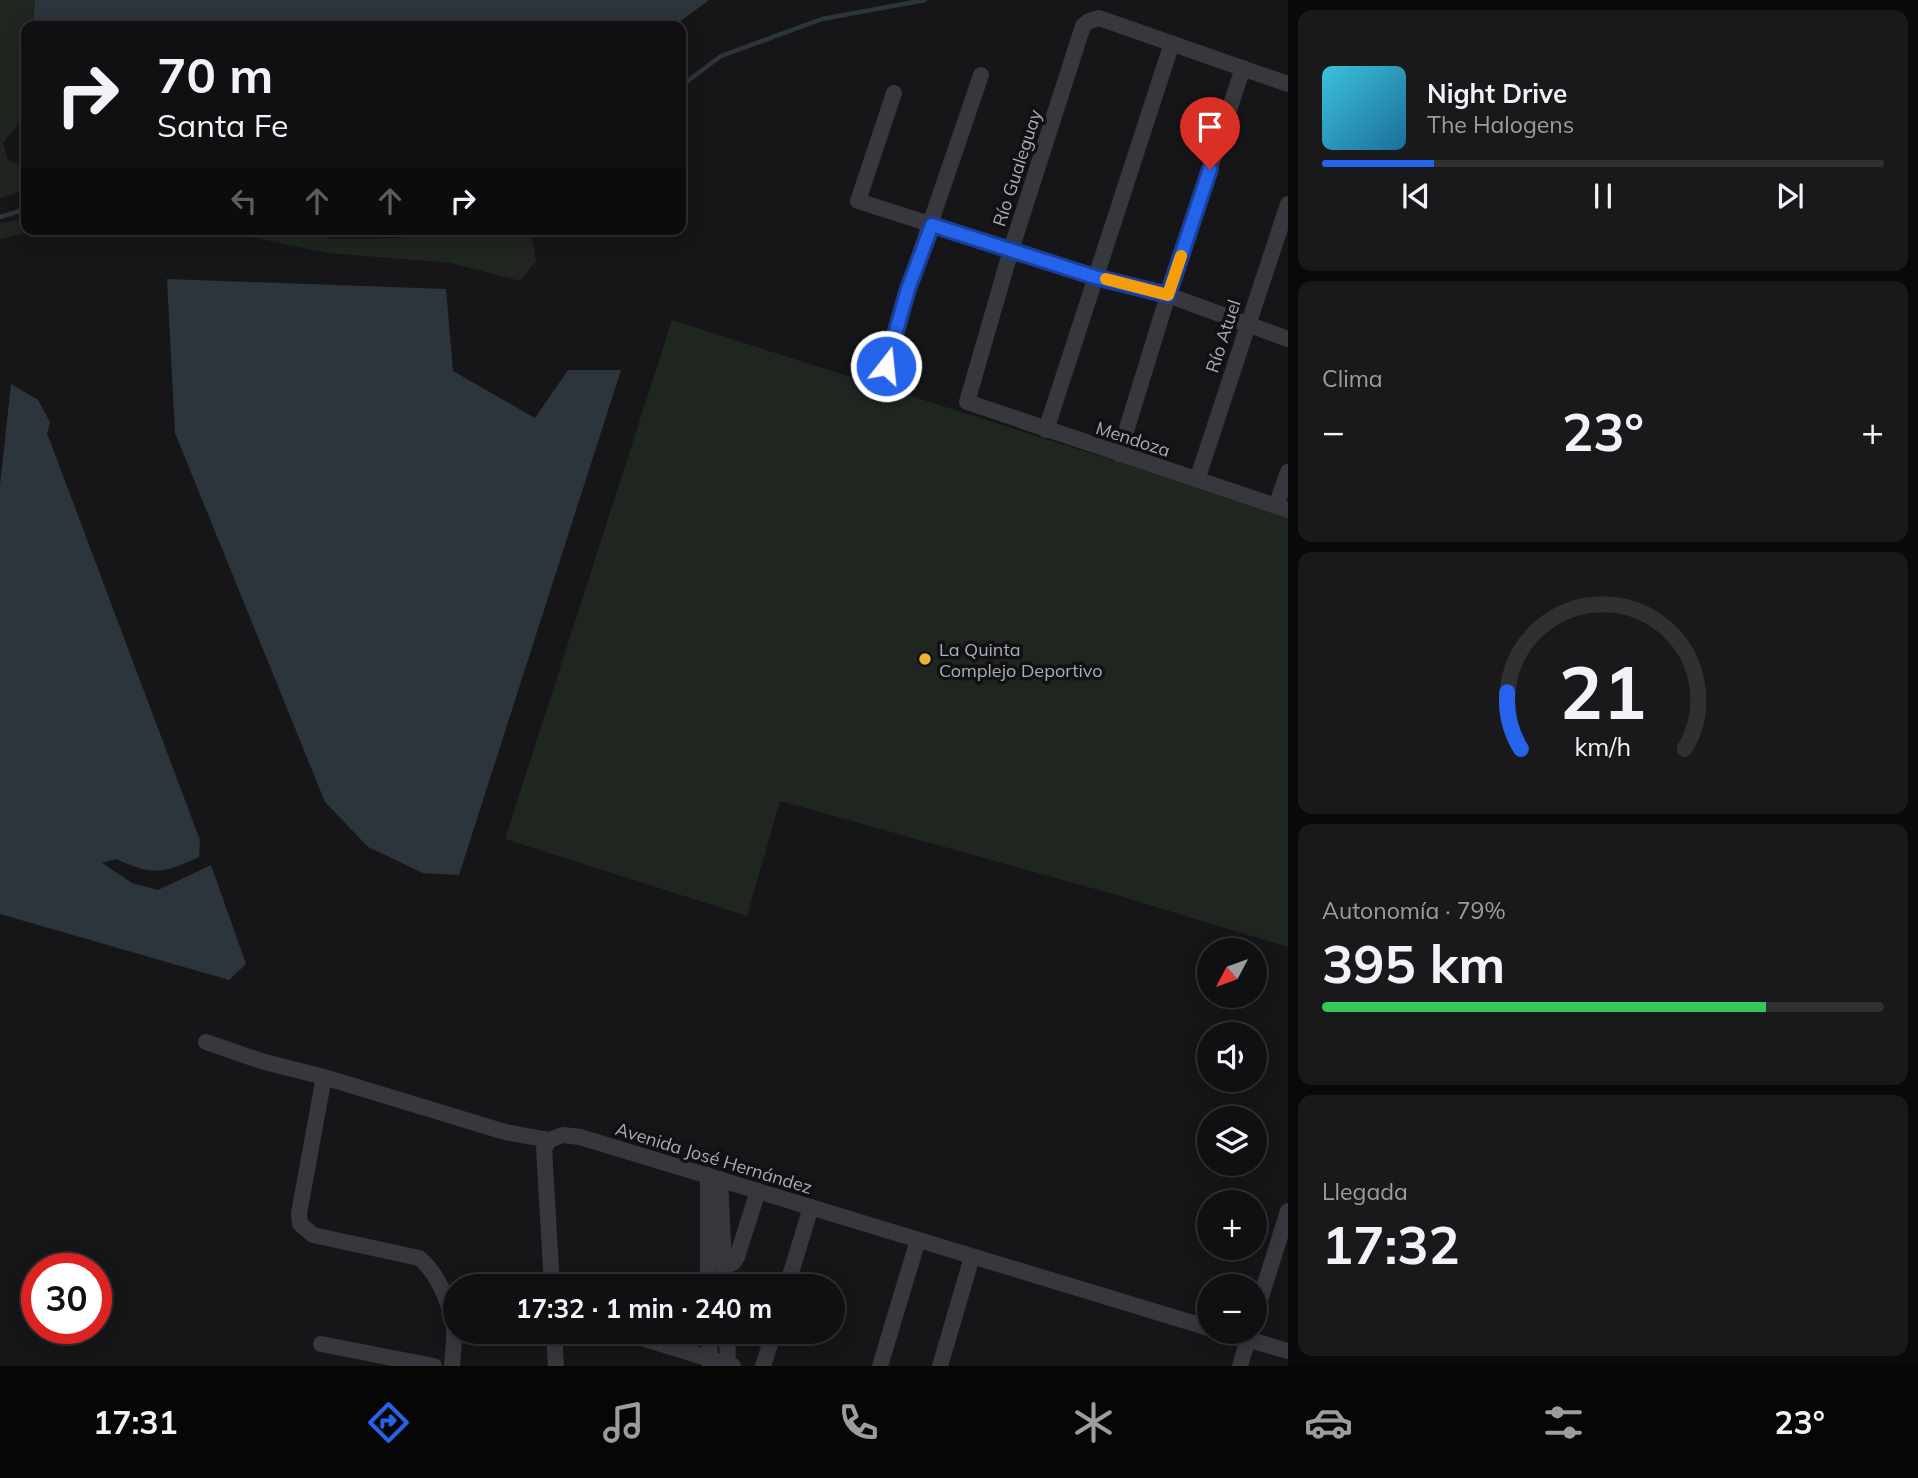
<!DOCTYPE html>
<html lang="es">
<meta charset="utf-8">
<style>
body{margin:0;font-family:Mulish,sans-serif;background:#19191b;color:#f1f3f6;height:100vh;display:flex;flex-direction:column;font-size:26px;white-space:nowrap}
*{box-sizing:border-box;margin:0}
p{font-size:23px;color:#9c9d9f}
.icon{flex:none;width:38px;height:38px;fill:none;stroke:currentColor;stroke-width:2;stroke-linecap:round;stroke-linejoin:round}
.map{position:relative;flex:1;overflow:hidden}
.panel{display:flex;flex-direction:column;gap:10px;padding:10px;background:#09090a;width:630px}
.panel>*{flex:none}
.banner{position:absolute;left:21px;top:21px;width:665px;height:214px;border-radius:14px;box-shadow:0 4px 18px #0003,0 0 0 2px #303032;background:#101012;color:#f1f3f6;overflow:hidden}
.needle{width:46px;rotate:229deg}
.fabs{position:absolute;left:1197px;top:938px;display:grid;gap:14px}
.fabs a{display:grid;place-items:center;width:70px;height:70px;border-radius:50%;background:#101012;box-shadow:0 4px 18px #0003,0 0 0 2px #303032;font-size:35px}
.speed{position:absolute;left:21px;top:1253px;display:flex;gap:14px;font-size:35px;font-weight:700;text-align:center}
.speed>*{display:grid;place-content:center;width:91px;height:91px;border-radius:50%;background:#101012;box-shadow:0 4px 18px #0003,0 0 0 2px #303032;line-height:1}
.speed .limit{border:10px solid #d22;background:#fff;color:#111}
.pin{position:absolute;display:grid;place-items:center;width:60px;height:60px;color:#fff;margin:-72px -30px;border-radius:50% 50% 50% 0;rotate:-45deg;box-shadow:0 0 7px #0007}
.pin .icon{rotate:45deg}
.me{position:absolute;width:77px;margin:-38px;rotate:16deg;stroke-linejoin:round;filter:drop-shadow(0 0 5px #0008)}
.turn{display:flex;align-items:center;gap:24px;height:147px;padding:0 21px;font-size:32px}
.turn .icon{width:91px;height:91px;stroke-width:2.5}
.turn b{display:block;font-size:49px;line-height:60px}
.lanes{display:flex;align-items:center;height:66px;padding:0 21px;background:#0003;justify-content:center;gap:35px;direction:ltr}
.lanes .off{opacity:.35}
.big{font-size:52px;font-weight:700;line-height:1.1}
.panel .card{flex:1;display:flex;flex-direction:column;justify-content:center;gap:10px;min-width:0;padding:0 24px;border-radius:14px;background:#19191b}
.panel .dial{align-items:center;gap:0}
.dial svg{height:182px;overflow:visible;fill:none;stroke:#303032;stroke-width:7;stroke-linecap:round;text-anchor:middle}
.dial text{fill:#f1f3f6;stroke:none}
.song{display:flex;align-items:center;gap:21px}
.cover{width:84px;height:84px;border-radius:10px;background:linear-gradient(135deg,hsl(190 70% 55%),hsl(200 70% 35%))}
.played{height:7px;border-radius:4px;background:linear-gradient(90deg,#2563eb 20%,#303032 20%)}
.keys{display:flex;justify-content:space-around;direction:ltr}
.heat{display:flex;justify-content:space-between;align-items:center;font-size:38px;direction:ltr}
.charge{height:10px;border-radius:5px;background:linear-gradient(90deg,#34c759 79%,#303032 0)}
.trip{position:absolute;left:443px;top:1274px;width:402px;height:70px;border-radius:35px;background:#101012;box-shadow:0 4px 18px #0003,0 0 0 2px #303032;font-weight:700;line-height:70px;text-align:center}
.tabs{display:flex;height:112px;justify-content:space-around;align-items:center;background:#060607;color:#9c9d9f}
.tabs .icon{width:49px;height:49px}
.tabs .on{color:#2563eb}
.tabs b{font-size:32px;color:#f1f3f6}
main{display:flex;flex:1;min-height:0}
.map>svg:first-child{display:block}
.green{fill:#1e261f}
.water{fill:#2c353c}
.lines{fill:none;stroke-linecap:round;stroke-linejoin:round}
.stream{stroke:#2c353c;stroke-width:4.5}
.minor{stroke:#37383d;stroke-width:16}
.route-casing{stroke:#184099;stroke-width:18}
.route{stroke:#2563eb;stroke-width:12}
.slow{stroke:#f59e0b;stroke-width:12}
.poi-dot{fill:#f2b134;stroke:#111113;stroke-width:2.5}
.labels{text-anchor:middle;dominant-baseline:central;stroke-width:7;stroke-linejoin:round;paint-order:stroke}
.street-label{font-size:18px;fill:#a8adb8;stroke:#111113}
.poi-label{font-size:18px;fill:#a8adb8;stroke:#111113;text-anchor:start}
</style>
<main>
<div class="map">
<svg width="1288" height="1366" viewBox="0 0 1288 1366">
<rect width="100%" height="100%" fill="#161618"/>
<!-- green -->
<g class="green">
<polygon points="0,0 35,0 33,26 26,26 26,114 3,143 8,160 23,167 26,175 26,190 0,198"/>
<polygon points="26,219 26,229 42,229 0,239 0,223"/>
<polygon points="211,229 292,229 334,239 399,238 439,229 508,229 532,238 536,261 520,281 451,263 328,253"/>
<polygon points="672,320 1288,516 1288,947 1120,896 780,801 747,916 505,839"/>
</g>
<!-- water -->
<g class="water">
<polygon points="35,0 709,0 674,26 33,26"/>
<polygon points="167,279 446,289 453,371 535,418 568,370 621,370 459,875 423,873 368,847 325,802 175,433"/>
<path d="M11,384L38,400L50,422L47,433L200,840L199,857C161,874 154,876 116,859L102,863L132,883L158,890L211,865L246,964L229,980L0,914V485Z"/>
</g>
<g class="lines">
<!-- stream -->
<g class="stream">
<polyline points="681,86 721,56 822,19 925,0"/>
<polyline points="0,217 26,209"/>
</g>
<!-- minor -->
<g class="minor">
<polyline points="1288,84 1099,18 1089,21 1083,26 1011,250 967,402 1288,510"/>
<polyline points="894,93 858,201 1095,277 1168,295 1288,339"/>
<polyline points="886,366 908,289 981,75"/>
<polyline points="1046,430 1172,43"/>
<polyline points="1119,454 1168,295 1243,68"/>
<polyline points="1197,480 1288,204"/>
<polyline points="1276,506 1288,472"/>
<polyline points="206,1042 261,1061 324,1077 505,1132 549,1140 563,1135 580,1137 1209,1328"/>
<path d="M324,1077L299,1213L300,1224L313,1235L419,1258C438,1273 450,1304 454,1327C455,1339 453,1353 452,1366"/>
<polyline points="549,1140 544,1149 552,1286"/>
<polyline points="708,1175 708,1286"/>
<polyline points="720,1179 725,1286"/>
<polyline points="724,1266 733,1263 737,1257 758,1191"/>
<polyline points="787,1286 811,1207"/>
<polyline points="1255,1316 1288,1211"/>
<polyline points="554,1332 556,1366"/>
<polyline points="622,1332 733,1366"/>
<polyline points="709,1332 710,1366"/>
<polyline points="727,1332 728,1366"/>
<polyline points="1222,1332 1288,1351"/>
<polyline points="321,1344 434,1366"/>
<polyline points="763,1366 774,1332"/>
<polyline points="880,1366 918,1240"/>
<polyline points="940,1366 972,1257"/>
<polyline points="1240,1366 1250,1332"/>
</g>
</g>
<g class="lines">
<!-- route casing -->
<g class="route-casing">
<polyline id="route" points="886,366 908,289 932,225 1095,277 1168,295 1210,169"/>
</g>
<!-- route -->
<use href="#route" class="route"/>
<!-- slow -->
<polyline class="slow" points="1106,279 1168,295 1181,256"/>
</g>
<!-- markers -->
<circle class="poi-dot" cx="925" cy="659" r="7"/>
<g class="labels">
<!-- street labels -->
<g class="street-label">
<text transform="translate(1017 168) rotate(-72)">Río Gualeguay</text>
<text transform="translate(1223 336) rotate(-72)">Río Atuel</text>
<text transform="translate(1133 439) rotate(18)">Mendoza</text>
<text transform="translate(714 1158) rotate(17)">Avenida José Hernández</text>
</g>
<!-- poi labels -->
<g class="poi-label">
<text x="939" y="649">La Quinta<tspan x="939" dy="21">Complejo Deportivo</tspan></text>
</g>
</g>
</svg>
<div class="fabs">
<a><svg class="needle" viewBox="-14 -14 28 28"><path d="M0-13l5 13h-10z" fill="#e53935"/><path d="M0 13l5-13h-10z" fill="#9c9d9f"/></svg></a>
<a><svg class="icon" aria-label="sound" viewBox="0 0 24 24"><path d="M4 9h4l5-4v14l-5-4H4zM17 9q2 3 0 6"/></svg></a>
<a><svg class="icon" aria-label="layers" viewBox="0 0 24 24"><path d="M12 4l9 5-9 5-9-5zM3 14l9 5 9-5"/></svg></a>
<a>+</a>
<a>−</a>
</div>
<div class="speed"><div class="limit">30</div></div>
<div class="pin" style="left:1210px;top:169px;background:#d93025"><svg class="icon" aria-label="arrive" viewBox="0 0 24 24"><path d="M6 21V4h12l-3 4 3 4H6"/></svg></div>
<svg class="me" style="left:886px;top:366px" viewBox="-20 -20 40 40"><circle r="17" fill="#2563eb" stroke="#fff" stroke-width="3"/><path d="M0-11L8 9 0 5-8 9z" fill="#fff"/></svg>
<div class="trip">17:32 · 1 min · 240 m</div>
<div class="banner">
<div class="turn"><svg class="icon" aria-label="right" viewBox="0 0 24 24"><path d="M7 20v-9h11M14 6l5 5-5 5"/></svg><div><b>70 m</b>Santa Fe</div></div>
<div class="lanes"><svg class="icon off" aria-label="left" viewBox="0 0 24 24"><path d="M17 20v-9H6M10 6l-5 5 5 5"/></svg><svg class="icon off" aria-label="ahead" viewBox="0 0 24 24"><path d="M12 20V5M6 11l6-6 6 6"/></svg><svg class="icon off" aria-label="ahead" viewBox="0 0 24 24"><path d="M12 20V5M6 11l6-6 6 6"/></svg><svg class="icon" aria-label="right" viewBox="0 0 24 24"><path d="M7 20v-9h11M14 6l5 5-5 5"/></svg></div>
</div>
</div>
<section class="panel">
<div class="card">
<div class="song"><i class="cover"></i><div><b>Night Drive</b><p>The Halogens</p></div></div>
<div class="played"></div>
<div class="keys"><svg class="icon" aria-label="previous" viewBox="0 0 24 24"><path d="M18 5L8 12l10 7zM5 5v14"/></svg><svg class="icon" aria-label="pause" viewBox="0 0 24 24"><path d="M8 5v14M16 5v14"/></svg><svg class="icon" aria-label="next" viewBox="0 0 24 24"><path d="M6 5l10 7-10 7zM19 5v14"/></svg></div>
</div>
<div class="card"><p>Clima</p>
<div class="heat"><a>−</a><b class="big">23°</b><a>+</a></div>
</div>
<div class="card dial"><svg viewBox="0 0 100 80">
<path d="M14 69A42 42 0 1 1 86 69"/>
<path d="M14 69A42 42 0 0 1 8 44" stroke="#2563eb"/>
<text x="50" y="56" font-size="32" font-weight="700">21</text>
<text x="50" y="72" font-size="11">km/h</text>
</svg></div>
<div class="card"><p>Autonomía · 79%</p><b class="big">395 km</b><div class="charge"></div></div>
<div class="card"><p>Llegada</p><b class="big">17:32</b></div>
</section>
</main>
<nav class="tabs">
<b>17:31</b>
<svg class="icon on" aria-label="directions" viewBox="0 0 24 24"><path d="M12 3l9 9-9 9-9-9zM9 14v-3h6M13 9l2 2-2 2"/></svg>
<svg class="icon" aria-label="music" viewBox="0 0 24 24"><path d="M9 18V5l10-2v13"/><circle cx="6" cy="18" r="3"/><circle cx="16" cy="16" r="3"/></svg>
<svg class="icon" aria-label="phone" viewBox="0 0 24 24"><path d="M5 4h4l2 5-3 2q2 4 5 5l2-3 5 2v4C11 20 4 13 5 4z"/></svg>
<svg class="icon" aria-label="climate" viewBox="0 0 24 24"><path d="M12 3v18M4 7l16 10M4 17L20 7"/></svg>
<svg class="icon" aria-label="car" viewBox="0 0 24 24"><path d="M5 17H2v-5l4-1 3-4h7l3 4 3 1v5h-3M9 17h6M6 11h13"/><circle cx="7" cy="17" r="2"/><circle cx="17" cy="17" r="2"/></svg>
<svg class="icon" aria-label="filters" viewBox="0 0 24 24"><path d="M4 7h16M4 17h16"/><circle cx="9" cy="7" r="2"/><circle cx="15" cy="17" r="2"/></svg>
<b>23°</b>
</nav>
